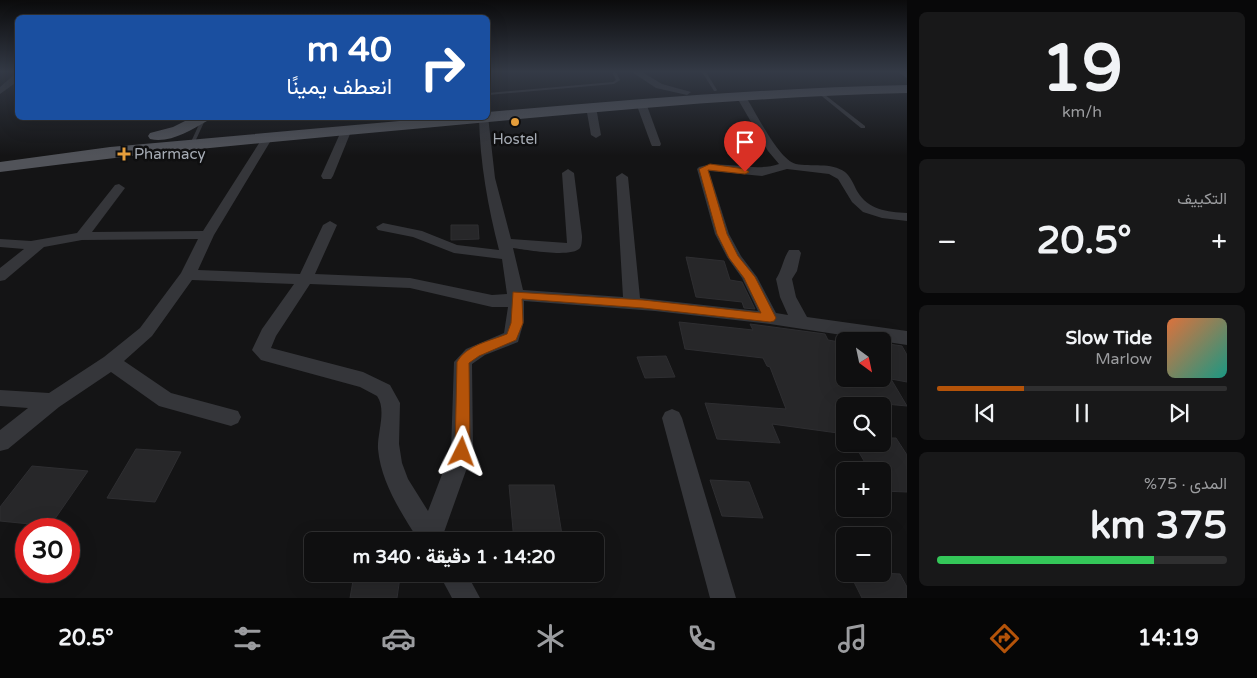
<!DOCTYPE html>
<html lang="ar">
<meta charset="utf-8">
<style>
body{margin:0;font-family:"Varela Round",Vazirmatn,sans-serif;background:#181819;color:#f1f3f6;direction:rtl;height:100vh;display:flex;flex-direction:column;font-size:19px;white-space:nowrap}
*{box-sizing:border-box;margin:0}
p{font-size:16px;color:#9b9c9f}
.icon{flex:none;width:28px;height:28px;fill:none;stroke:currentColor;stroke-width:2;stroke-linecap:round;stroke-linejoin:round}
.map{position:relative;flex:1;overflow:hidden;direction:ltr}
.details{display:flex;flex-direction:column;gap:12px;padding:12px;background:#080809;width:350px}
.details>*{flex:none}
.hud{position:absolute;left:15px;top:15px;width:475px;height:105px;border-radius:8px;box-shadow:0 5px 20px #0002,0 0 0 1px #2f2f30;direction:rtl;background:#1a4fa0;color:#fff;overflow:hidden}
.needle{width:32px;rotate:147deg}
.tools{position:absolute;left:836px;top:332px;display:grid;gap:10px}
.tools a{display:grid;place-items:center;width:55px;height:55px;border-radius:8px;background:#0f0f10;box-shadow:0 5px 20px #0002,0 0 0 1px #2f2f30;font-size:25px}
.speed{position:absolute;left:15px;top:518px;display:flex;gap:10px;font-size:25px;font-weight:700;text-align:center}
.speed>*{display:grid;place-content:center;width:65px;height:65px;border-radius:50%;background:#0f0f10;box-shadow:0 5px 20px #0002,0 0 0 1px #2f2f30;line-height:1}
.speed .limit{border:8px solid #d22;background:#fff;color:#111}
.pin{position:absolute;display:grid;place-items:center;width:42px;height:42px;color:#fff;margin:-51px -21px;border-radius:50% 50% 50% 0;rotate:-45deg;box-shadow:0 0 5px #0007}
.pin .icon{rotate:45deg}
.me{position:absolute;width:55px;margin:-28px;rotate:3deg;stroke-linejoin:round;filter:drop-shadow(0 0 4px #0008)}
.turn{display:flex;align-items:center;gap:18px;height:105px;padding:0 15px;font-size:22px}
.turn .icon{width:65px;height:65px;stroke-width:2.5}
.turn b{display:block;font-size:35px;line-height:42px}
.big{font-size:38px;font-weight:800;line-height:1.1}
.details .card{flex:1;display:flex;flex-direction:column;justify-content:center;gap:8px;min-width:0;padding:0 18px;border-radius:8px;background:#181819}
.details .dial{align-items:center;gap:0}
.dial b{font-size:65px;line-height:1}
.song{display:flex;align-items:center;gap:15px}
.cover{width:60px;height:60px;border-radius:8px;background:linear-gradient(135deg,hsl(20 70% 55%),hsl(170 70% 35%))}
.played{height:5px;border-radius:2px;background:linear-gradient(90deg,#b45309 30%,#2f2f30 30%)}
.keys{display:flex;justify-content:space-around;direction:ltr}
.heat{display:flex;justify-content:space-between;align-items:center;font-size:28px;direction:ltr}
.charge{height:8px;border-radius:4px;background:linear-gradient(90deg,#34c759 75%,#2f2f30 0)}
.trip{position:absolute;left:304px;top:532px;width:300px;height:50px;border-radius:8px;background:#0f0f10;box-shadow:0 5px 20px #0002,0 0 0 1px #2f2f30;font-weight:800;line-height:50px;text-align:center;direction:rtl}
.tabs{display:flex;height:80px;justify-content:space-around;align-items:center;background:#060606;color:#9b9c9f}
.tabs .icon{width:35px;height:35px}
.tabs .current{color:#b45309}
.tabs b{font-size:22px;color:#f1f3f6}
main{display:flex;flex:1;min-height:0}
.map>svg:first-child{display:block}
.building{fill:#272729;stroke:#2e2e31}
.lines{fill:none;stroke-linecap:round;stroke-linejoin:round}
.service{fill:#35363a;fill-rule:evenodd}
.minor{fill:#35363a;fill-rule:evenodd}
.tertiary{fill:#35363a;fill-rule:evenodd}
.primary{fill:#515359;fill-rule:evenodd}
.route{fill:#b45309;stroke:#753606}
.poi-dot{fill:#e69e3b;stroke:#0f0f10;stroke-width:2}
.labels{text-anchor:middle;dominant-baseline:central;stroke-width:5;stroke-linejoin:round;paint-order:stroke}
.far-poi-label{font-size:15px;fill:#a6acb5;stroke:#0f0f10}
</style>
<main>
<section class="details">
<div class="card dial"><b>19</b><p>km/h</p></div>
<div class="card"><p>التكييف</p>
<div class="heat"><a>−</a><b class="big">20.5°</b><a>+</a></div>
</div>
<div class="card">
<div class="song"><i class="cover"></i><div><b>Slow Tide</b><p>Marlow</p></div></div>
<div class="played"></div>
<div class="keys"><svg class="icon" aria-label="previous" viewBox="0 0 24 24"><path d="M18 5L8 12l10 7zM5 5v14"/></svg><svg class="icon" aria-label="pause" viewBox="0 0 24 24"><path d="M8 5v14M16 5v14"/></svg><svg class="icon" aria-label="next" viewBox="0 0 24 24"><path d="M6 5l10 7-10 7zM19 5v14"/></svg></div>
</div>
<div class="card"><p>المدى · 75%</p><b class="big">375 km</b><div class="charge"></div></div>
</section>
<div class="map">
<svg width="907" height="598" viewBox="0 0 907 598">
<rect width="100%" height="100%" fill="#141415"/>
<!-- building -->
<g class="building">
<polygon points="451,225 478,225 479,239 451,240"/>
<polygon points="686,257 724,261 730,280 742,282 755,309 744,308 742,302 696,297"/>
<polygon points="679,322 753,330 750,324 825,334 828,340 845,343 845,379 860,379 862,384 882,386 882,343 902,346 907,355 907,382 891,379 907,406 853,401 856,406 845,406 845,434 772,424 780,443 717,439 705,403 786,409 770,367 767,366 763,358 685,349"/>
<polygon points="666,356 675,377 645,378 637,357"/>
<polygon points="882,438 896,438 907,455 907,492 882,491 882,471 870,471 854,444 882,444"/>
<polygon points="136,449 181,452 155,502 107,498"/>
<polygon points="32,466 88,471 50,526 0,521 0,507"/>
<polygon points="710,480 749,482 763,518 722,516"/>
<polygon points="509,485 554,485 563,541 514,541"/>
<polygon points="882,573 900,574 907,587 907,598 862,598 850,574"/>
<polygon points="354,575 400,577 397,598 350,598"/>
</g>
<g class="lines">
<!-- service -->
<g class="service">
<polygon points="612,72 616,72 620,80 614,84 488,95 488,93 613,82 616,80"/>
<polygon points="702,72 706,72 717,90 716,91 714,91"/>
<polygon points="818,91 820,91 865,126 865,128 861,128 818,93"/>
<polygon points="202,118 206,118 194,144 190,145 190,144"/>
</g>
<!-- minor -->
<g class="minor">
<polygon points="632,72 642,72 662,84 691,92 687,95 656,88"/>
<polygon points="15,74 18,74 18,81 0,94 0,87"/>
<path d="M741,93L744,94C755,110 778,160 796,164C811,167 831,162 845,172C851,177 854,185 857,191C868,210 887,212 907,213V221L882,218L863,212L852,202L838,179L829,174L787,169L762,176L709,171L729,234L741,256L757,277L776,313L788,315L780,297L776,279C782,270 783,259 789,250H799L801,253L797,271L792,279L796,297L807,317L907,331V345L770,324L655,311L524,301V321L518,342L485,355L472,364L473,451L443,535L445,541H419C402,514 381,483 378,449C377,433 387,410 377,396L360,387L261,360L252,350L262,329L294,284L192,280L152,336L124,361L171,393L238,411L241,417L238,423L231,426L159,406L111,372L59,407L8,449L0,451V430L28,408L0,406V390L49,393L104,357L140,328L181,273L198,239L82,240L44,247L5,280L0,281V268L24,249L0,247V239L31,241L77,233L115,185L119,184L125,188L92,232L203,231L263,137L268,134L273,137L214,235L198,270L300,274L323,225L330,221L337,225L315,274L410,278L492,295L507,294L502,259L454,253L413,237L378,230L376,227L383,223L422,231L457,245L499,250C488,207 480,163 479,118H488V116L495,178L511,239L567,243L562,173L568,169L574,173L582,236C582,239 582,245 580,248C572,258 527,250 513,248L523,290L623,297L616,177L622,173L628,177L640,298L758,311L742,278L727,257L715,234L697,169L699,167C725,159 752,173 779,164L768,151L736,96ZM310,284L410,288L492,307H508L504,333L466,349L454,362L451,451L428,511L408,479L402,463L399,444L400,403L390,385L363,372L271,348L276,336Z"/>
<polygon points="641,100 646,103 661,144 660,146 652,146 651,144 636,103"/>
<polygon points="591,104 596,107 601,135 596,138 591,135 586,107"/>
<polygon points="347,126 352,129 333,176 331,179 323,179 321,176 342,129"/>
<polygon points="672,409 679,412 682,418 736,598 710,598 662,418 665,412"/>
<polygon points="439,574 467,574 480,598 452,598"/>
</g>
<!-- tertiary -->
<polygon class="tertiary" points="898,72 907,72 907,78"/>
<!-- primary -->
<g class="primary">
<path d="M907,85V93C745,97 584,113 424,128C282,141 141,153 0,172V162L110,147L433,118H488V112C628,100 767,88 907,85Z"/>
<path d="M191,118H210L207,121C191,130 169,144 150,139L148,136L150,133L173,127Z"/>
</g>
</g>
<!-- sky -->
<linearGradient id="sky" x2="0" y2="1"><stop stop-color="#0b0b0c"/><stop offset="0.46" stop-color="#343a46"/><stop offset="1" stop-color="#343a46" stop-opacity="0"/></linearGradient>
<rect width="907" height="156" fill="url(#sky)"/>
<!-- route -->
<path class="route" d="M710,164L745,169L749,172L745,174L708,170L727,234L738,256L755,277L776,318L774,321L770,322L643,308L522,299L523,323L516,340L479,356L469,363L470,452L468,456L462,458L457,456L455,452L457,362C466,345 490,341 507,334L511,323L513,292L643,300L761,313L744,278L729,258L717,234L699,169Z"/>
<!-- markers -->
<g class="poi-dot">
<circle cx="515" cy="122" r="5"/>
<path d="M121.5 146.5h5v5h5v5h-5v5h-5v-5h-5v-5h5z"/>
</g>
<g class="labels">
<!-- far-poi labels -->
<g class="far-poi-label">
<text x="515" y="139">Hostel</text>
<text x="134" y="154" text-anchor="start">Pharmacy</text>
</g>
</g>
</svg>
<div class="tools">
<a><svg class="needle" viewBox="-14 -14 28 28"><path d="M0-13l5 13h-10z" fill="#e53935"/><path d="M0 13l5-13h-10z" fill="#9b9c9f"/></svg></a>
<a><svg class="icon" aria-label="search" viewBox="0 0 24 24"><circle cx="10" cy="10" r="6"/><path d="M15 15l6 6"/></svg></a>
<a>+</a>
<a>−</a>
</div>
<div class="speed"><div class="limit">30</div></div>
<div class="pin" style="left:745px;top:172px;background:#d93025"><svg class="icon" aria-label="arrive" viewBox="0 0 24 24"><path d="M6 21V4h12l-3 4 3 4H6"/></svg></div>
<svg class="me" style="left:462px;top:452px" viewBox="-20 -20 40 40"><path d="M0-17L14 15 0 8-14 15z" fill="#b45309" stroke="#fff" stroke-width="4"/></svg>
<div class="trip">14:20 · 1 دقيقة · 340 m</div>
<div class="hud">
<div class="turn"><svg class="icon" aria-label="right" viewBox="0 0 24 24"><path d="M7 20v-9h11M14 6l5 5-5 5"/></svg><div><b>40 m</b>انعطف يمينًا</div></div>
</div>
</div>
</main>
<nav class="tabs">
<b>14:19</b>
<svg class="icon current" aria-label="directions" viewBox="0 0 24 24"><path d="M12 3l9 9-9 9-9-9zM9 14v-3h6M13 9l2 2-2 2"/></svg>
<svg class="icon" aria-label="music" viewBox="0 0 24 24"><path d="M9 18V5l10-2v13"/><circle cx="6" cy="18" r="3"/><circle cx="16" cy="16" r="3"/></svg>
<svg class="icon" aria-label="phone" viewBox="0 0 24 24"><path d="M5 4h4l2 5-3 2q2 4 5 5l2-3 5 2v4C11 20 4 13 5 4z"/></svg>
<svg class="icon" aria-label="climate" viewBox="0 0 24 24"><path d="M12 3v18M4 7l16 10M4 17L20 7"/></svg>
<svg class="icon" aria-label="car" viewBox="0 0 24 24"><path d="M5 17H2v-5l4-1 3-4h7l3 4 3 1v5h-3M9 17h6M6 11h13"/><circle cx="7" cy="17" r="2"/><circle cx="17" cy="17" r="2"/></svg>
<svg class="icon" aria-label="filters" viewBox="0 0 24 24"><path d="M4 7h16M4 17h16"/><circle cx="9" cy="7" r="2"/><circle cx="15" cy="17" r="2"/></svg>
<b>20.5°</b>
</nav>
